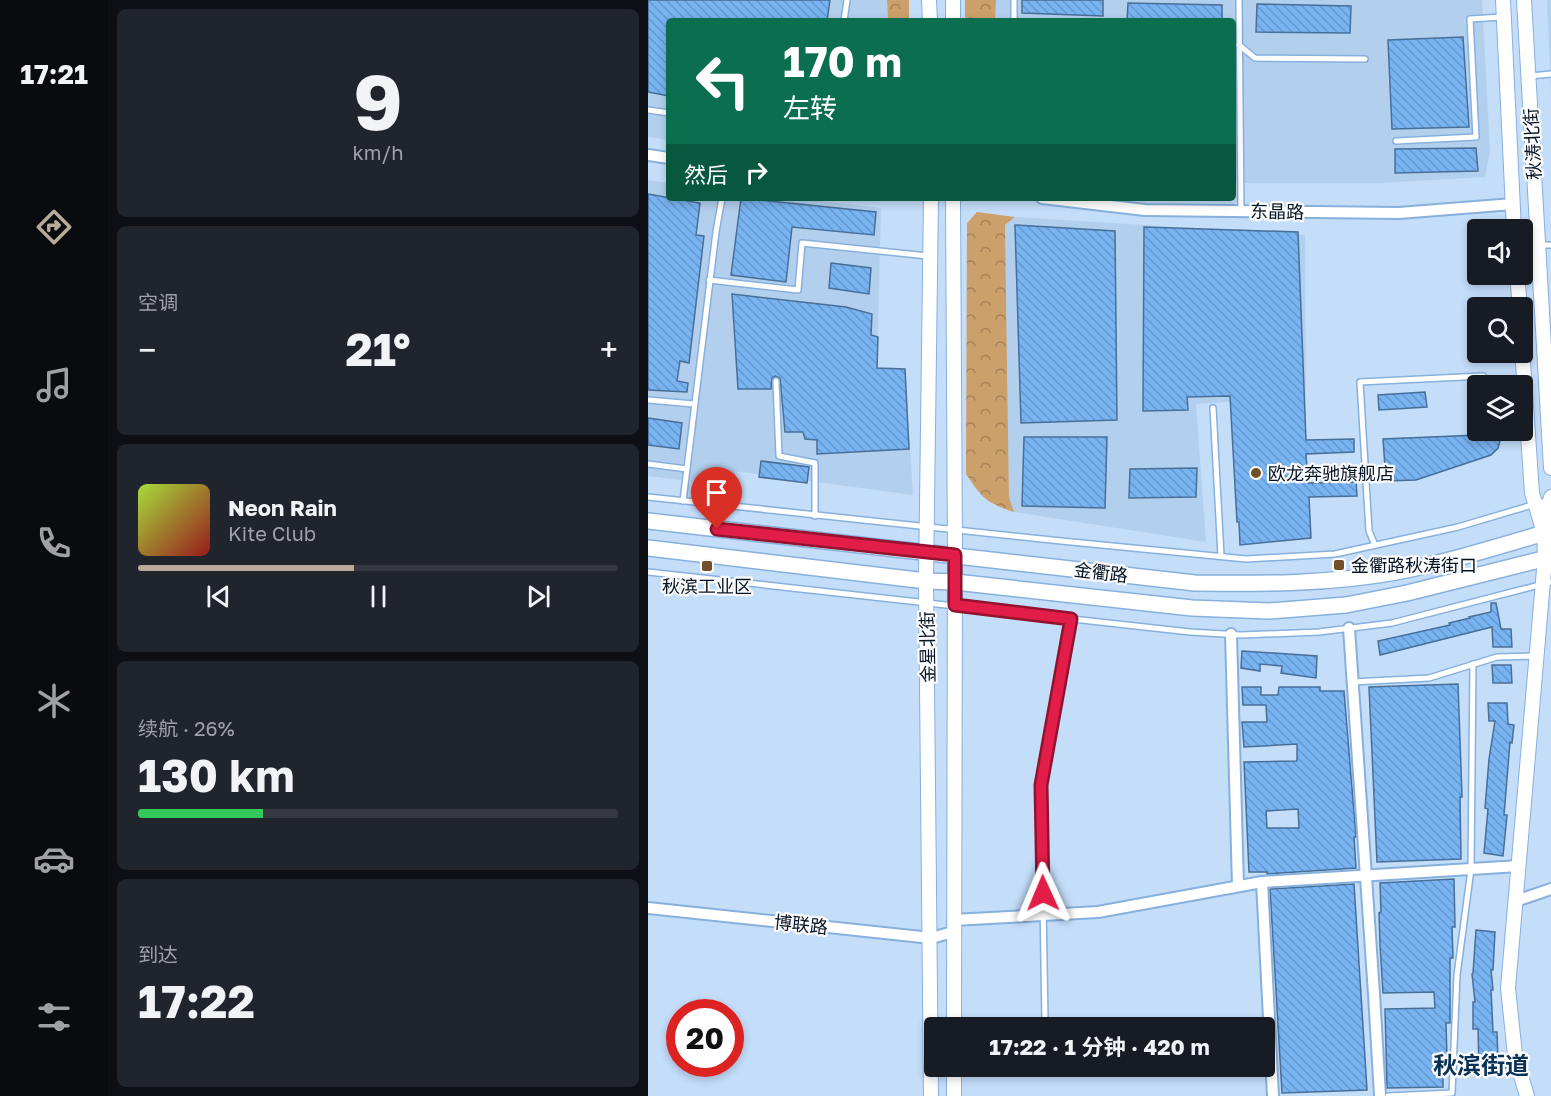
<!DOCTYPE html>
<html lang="zh">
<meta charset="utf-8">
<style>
body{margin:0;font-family:"Golos Text","Noto Sans SC",sans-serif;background:#20242c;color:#f1f3f6;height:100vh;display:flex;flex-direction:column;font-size:22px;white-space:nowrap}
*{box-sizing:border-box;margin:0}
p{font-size:20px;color:#9ea1a6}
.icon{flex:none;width:33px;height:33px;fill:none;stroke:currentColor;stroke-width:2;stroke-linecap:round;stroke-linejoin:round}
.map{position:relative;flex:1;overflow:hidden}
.details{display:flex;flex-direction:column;gap:9px;padding:9px;background:#0d0f14;width:540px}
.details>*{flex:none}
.top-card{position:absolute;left:18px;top:18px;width:570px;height:183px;border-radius:6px;box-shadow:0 3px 9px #0003;background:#0b6e4f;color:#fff;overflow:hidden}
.fabs{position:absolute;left:819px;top:219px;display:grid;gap:12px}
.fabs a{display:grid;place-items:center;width:66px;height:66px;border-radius:6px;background:#171b24;box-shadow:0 3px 9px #0003;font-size:30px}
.speed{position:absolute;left:18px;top:999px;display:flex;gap:12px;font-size:30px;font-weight:700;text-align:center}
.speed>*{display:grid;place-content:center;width:78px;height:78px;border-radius:50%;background:#171b24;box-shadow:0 3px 9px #0003;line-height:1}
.speed .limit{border:9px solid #d22;background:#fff;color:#111}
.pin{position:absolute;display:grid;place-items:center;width:51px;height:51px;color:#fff;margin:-62px -26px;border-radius:50% 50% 50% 0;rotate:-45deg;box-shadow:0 0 6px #0007}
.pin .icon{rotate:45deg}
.me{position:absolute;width:66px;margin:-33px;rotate:359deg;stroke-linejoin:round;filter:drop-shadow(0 0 4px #0008)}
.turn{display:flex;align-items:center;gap:21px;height:126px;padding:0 18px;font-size:27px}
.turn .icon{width:78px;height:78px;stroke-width:2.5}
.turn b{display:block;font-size:42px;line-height:51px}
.then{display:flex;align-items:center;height:57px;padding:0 18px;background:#0003;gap:12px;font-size:22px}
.big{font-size:45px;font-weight:700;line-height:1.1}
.details .widget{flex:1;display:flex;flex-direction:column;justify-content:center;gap:9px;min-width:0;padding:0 21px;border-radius:9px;background:#20242c}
.details .dial{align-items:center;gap:0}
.dial b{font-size:78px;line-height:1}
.song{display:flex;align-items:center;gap:18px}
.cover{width:72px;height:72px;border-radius:9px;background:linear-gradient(135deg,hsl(80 70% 55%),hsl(0 70% 35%))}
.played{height:6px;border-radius:3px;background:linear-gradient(90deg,#b7aa99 45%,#363941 45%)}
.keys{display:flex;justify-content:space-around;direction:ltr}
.heat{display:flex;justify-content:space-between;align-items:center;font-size:33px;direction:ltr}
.charge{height:9px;border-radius:4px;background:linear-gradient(90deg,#34c759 26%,#363941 0)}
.trip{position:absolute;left:276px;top:1017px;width:351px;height:60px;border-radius:6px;background:#171b24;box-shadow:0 3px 9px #0003;font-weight:700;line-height:60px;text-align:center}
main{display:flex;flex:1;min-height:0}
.tab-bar{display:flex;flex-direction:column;width:108px;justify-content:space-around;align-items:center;background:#090b0e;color:#9ea1a6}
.tab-bar .icon{width:42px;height:42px}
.tab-bar .active{color:#b7aa99}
.tab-bar b{font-size:27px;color:#f1f3f6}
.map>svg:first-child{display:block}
.built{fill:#b3cfee}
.forest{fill:url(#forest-crowns)}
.building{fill:url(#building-back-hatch);stroke:#486f98;stroke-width:1.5;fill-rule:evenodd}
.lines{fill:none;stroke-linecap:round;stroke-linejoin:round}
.lane-casing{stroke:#87b0dd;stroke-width:8}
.street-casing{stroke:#87b0dd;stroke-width:14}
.secondary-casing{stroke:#87b0dd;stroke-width:16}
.primary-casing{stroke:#87b0dd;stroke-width:18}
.lane{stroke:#fff;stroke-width:5}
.street{stroke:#fff;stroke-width:10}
.secondary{stroke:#fff;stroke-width:14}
.primary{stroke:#fff;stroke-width:15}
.route-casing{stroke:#92132f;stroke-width:15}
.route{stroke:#e11d48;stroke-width:10}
.poi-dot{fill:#715027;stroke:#fbfbfb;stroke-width:2}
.labels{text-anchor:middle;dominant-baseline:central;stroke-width:4.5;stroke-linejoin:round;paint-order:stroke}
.street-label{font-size:18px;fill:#051424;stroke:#fbfbfb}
.poi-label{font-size:18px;fill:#051424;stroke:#fbfbfb;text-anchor:start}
.district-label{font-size:24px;font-weight:bold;fill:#093156;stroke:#fbfbfb}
</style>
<main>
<nav class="tab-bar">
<b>17:21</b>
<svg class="icon active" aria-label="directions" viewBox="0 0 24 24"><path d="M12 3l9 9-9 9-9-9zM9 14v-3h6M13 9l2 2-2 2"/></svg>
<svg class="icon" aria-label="music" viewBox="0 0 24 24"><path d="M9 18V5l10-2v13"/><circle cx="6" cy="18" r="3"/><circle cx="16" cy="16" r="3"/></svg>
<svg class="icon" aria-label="phone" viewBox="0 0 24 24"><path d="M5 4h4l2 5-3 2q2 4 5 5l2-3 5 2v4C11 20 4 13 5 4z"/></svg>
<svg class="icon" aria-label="climate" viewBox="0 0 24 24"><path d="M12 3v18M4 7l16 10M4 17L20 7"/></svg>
<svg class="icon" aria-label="car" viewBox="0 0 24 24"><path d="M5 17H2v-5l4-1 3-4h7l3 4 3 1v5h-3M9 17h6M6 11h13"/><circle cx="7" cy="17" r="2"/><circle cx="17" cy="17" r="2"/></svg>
<svg class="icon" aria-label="filters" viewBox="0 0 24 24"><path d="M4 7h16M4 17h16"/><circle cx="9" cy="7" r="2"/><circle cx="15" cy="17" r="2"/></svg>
</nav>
<section class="details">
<div class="widget dial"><b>9</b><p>km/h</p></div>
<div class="widget"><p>空调</p>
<div class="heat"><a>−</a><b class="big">21°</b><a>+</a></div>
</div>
<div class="widget">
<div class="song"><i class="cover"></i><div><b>Neon Rain</b><p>Kite Club</p></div></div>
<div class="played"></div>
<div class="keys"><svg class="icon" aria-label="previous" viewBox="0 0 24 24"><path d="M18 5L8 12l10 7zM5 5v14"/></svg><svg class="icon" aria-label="pause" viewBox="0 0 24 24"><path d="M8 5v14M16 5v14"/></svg><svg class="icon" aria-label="next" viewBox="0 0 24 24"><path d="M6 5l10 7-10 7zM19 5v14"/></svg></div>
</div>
<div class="widget"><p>续航 · 26%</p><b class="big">130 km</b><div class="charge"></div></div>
<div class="widget"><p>到达</p><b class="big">17:22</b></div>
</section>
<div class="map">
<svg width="903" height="1096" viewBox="0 0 903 1096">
<defs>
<pattern id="forest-crowns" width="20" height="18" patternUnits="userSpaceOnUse" patternTransform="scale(1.5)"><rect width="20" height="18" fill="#cca06a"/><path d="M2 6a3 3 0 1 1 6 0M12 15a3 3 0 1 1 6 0" fill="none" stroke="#a48157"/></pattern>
<pattern id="building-back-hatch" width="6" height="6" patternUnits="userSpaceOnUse" patternTransform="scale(1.5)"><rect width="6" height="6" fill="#78b3f2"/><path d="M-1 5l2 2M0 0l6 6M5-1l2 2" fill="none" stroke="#6699cf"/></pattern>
</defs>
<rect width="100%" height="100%" fill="#c4ddf9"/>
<!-- built -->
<g class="built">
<polygon points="0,0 239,0 240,21 21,21 21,140 0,137"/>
<polygon points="348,0 834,0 842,151 837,177 732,183 585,183 585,21 347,21"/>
<polygon points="899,0 903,0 903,93"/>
<polygon points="0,180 21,183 21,198 148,198 233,208 229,368 257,369 265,495 87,471 87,487 0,476"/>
<polygon points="367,217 657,235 658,397 548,404 558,542 366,512 361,497 357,224"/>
</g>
<!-- forest -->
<g class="forest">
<polygon points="239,0 261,0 261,21 240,21"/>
<polygon points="317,0 348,0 347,21 317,21"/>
<path d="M329,212L367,217L357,225L361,497L366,512C337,502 335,499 318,474L319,223Z"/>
</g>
<!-- building -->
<g class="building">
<polygon points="0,0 182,0 179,21 21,21 21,96 0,92"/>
<polygon points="374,0 455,0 455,16 374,13"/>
<polygon points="480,3 574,5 574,21 479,21"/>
<polygon points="609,4 703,6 702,33 608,32"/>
<polygon points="815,37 821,127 744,129 740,40"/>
<polygon points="828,148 830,171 747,173 747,149"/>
<polygon points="0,194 52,203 48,235 56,236 41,363 32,361 29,381 40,383 39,392 0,390"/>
<polygon points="93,198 228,212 226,235 144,227 138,282 83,275"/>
<polygon points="367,225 467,231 469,420 373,423"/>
<polygon points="496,227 650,232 658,440 706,439 706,452 658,454 660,483 708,482 709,496 661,497 663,538 592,545 591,522 589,522 582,396 539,397 540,410 495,411"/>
<polygon points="183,263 223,268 221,294 181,288"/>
<polygon points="84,294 198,307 224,314 223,335 230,337 229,368 257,369 261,449 169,454 169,440 157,439 155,432 137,432 132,378 127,376 124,378 123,389 90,389"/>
<polygon points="777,392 779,407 731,410 730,395"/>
<polygon points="0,418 34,423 31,449 0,445"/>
<polygon points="830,430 851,430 852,441 850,448 843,455 768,480 738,481 735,439 830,435"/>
<polygon points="376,437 459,437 457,508 374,506"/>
<polygon points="113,461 161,467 159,483 111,477"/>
<polygon points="549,468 548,497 481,498 482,469"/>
<polygon points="843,603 848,603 853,629 863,629 864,647 845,647 844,627 732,655 730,641 802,625 801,623 822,618 821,617 843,612"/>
<polygon points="594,651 669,656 668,678 633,673 634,666 612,664 612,671 593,668"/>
<polygon points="844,665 863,665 864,683 845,683"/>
<polygon points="810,684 814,797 812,797 813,859 729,862 721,687"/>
<path d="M594,687H613V695H630L631,687H672V691H696L708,837H706L708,868L619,874V872H601L596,762L649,761V744L596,747L594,722H619L618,705H595ZM650,809L651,828H619L618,811Z"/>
<polygon points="840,703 859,703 860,724 866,725 864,743 862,742 856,815 859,815 855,856 836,853 840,809 837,808 841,759 847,721 841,721"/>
<polygon points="806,879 807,927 804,927 805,958 802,958 802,1023 798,1023 799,1057 795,1057 795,1087 739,1088 737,1009 787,1008 786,992 735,993 732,945 731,913 733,912 732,883"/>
<polygon points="706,884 719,1090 634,1093 622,889"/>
<polygon points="828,930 847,932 845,970 843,970 845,990 843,990 845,1032 849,1032 850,1060 856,1058 859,1067 835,1077 831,1067 830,1029 825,1029 825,1002 827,1002 824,974 825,973"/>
</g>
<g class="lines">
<!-- lane casing -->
<g class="lane-casing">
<g id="lane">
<polyline points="591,0 593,211"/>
<polyline points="196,21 199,0"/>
<polyline points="366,21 366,0"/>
<polyline points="591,45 607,58 717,59"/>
<polyline points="882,76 903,74"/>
<polyline points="0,110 21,113"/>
<polyline points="748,141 828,137 822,19 854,17"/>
<polyline points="892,245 903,245"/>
<polyline points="61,280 150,290 154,243 280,256"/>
<polyline points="128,381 131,456 167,463 167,516"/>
<polyline points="0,400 46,404"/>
<polyline points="565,408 573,556"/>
<polyline points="0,464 39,469"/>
<polyline points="0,497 413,541 598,559 687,554 810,527 901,500"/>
<polyline points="35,501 68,232 74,198"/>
<polyline points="727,545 721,531 712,382 835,376"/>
<polyline points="0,572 542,632 593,635 671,632 744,623 903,582"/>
<polyline points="423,619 393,785 397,1021 621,1022"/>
<polyline points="704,682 781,678 849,657 888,656"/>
<polyline points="740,1096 804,1093 809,975 823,869 825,664"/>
</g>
</g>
<!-- street casing -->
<g class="street-casing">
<g id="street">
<polyline points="0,155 21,158"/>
<polyline points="394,198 497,210 751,213 865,204"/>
<polyline points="701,628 726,994 732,1096"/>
<polyline points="583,634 590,886"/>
<polyline points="614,882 625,1096"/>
<polyline points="868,901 903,889"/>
<polyline points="0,908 283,938 305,932"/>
<polyline points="305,920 450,912 614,882 871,866"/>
</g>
</g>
<!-- secondary casing -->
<g class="secondary-casing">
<g id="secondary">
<polyline points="281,0 282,21"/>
<polyline points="305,0 305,21"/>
<polyline points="855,0 866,230"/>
<polyline points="876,0 903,468"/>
<polyline points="305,198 307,555 306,1028"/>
<polyline points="869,274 872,308"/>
<polyline points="874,348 884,493 896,533 897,558 860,988 867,1055 879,1096"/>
<polyline points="896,531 903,497"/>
<polyline points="306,1066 306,1096"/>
<polyline points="283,1096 278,581 283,198"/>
</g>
</g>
<!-- primary casing -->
<g class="primary-casing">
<g id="primary">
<path d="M0,521L547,583C614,584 682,584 748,572C801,562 852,546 903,531"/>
<polyline points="0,548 278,581 307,582 544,608 621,611 698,605 759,593 903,557"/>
</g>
</g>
<!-- lane -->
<use href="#lane" class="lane"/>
<!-- street -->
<use href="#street" class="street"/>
<!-- secondary -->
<use href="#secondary" class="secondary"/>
<!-- primary -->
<use href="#primary" class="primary"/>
</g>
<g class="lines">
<!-- route casing -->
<g class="route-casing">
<polyline id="route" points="69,529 307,555 307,605 423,619 393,785 395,893"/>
</g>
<!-- route -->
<use href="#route" class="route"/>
</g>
<!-- markers -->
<g class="poi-dot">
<circle cx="608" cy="473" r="6"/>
<rect x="685" y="559" width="12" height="12" rx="3"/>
<rect x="53" y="560" width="12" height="12" rx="3"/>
</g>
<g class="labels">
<!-- street labels -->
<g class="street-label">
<text transform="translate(884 144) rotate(-93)">秋涛北街</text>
<text transform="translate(629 211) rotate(1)">东晶路</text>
<text transform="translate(453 572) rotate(7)">金衢路</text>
<text transform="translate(279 647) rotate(-91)">金星北街</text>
<text transform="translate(153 924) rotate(6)">博联路</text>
</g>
<!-- poi labels -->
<g class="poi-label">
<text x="620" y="473">欧龙奔驰旗舰店</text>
<text x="703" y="565">金衢路秋涛街口</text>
<text x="59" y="586" text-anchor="middle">秋滨工业区</text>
</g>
<!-- district labels -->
<g class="district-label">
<text x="833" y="1064">秋滨街道</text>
</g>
</g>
</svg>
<div class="fabs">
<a><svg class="icon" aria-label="sound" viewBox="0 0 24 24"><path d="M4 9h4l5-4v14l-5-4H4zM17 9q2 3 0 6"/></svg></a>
<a><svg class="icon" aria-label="search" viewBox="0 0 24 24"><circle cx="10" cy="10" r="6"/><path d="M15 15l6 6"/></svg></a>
<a><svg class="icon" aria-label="layers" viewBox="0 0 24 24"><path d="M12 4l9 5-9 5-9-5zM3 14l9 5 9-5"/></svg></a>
</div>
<div class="speed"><div class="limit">20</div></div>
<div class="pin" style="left:69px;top:529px;background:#d93025"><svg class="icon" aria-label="arrive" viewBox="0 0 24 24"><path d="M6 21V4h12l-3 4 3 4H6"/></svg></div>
<svg class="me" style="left:395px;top:893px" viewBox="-20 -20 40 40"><path d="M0-17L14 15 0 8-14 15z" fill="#e11d48" stroke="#fff" stroke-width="4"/></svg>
<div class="trip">17:22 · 1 分钟 · 420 m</div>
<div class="top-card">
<div class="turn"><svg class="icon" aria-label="left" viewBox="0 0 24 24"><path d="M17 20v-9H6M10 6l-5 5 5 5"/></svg><div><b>170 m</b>左转</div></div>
<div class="then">然后<svg class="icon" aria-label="right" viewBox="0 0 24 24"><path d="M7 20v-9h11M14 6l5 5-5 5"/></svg></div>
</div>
</div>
</main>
